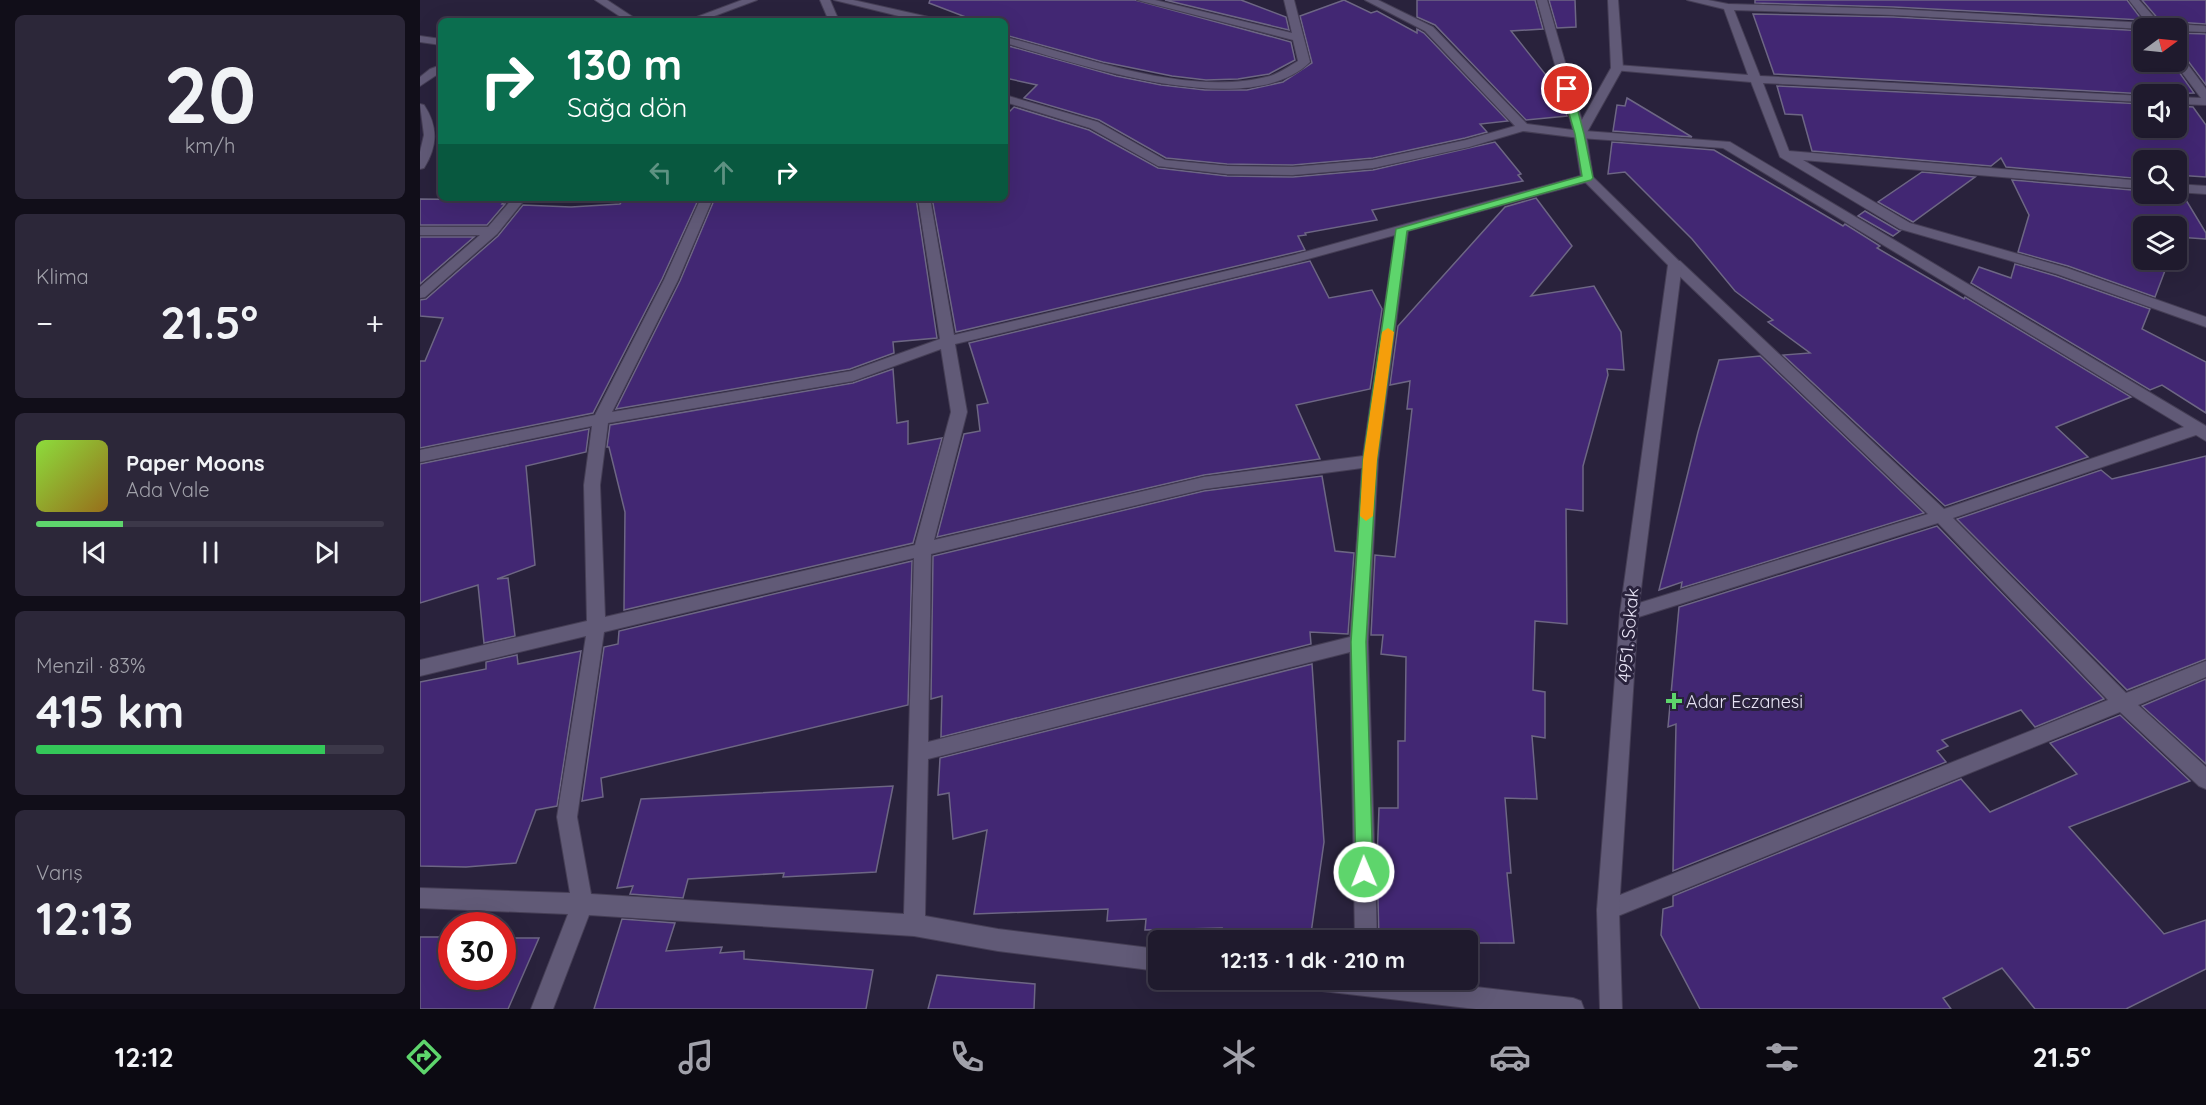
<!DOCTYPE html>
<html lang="tr">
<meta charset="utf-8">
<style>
body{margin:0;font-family:Quicksand,sans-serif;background:#2c2739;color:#f1f3f6;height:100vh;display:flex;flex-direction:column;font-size:22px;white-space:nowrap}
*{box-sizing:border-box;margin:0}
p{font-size:20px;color:#a1a1aa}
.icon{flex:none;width:33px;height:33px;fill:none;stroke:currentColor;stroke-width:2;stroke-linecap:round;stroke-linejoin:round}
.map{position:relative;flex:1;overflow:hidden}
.drawer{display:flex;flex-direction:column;gap:15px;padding:15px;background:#110e19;width:420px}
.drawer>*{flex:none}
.banner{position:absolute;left:18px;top:18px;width:570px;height:183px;border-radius:9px;box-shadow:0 6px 24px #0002,0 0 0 2px #3c3849;background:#0b6e4f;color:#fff;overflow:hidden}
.needle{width:39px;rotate:75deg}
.buttons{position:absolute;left:1713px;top:18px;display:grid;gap:12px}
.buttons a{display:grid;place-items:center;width:54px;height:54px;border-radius:9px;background:#1f1a2d;box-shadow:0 6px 24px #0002,0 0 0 2px #3c3849;font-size:30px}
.speed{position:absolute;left:18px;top:912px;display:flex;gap:12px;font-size:30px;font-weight:700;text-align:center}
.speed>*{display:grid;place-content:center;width:78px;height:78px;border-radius:50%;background:#1f1a2d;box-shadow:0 6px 24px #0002,0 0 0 2px #3c3849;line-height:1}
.speed .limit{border:9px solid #d22;background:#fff;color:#111}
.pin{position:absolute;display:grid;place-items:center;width:51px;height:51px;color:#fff;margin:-26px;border:3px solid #fff;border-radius:50%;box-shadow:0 2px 6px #0007}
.me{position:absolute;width:66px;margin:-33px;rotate:359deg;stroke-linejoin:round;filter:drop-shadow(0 0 4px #0008)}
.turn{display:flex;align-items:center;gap:21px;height:126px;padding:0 30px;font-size:27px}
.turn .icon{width:78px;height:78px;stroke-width:2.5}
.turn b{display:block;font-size:42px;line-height:51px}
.lanes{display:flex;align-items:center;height:57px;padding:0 30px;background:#0003;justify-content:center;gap:30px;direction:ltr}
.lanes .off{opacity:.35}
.big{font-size:45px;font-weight:700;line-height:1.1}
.drawer .tile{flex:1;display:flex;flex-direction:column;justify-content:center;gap:9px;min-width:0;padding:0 21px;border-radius:9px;background:#2c2739}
.drawer .dial{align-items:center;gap:0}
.dial b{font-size:78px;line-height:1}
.song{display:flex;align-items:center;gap:18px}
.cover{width:72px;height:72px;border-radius:9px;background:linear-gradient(135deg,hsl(90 70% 55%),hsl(40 70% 35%))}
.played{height:6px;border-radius:3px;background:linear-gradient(90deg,#5ed56c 25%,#3c3849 25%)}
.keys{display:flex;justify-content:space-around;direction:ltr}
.heat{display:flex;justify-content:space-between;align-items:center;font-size:33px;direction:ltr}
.charge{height:9px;border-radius:4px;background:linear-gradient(90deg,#34c759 83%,#3c3849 0)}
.trip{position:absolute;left:728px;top:930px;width:330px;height:60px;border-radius:9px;background:#1f1a2d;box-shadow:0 6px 24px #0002,0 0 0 2px #3c3849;font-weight:700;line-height:60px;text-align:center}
.menu{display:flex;height:96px;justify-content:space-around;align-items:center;background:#0c0a12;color:#a1a1aa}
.menu .icon{width:42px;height:42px}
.menu .current{color:#5ed56c}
.menu b{font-size:27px;color:#f1f3f6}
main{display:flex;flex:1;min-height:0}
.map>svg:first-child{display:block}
.building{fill:#422773;stroke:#6d6684;stroke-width:1.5}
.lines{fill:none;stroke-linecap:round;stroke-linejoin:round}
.minor-casing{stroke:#453e55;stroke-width:2}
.secondary-casing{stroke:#453e55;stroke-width:2}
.minor{fill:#615a77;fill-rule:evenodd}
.secondary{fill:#615a77;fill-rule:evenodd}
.route{fill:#5ed56c;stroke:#3d8a46;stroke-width:1.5}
.slow{fill:#f59e0b}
.poi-dot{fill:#5ed56c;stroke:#29223c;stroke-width:2}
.labels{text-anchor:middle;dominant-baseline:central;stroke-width:6;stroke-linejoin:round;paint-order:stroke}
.street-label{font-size:18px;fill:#e7e3f5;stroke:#29223c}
.poi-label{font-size:18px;fill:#e7e3f5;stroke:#29223c;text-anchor:start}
</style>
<main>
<section class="drawer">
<div class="tile dial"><b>20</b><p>km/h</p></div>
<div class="tile"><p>Klima</p>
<div class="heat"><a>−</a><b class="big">21.5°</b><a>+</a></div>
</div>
<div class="tile">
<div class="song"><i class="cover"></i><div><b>Paper Moons</b><p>Ada Vale</p></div></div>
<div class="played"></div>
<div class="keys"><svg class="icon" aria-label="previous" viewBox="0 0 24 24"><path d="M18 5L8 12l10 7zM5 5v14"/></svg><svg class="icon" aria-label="pause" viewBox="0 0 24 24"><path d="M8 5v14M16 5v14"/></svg><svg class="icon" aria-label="next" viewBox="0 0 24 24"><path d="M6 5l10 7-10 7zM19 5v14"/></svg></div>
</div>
<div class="tile"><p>Menzil · 83%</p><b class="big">415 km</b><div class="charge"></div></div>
<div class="tile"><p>Varış</p><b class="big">12:13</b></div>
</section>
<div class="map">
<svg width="1786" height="1009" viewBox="0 0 1786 1009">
<rect width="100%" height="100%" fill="#29223c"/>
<!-- building -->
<g class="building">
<polygon points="510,0 715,0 871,42 875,60 849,74 818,79 786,80 752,76 683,62 585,35 585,21 556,21 509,3"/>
<polygon points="745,0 821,0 866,17 869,30"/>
<polygon points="924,0 951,13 957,11 997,33 997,29 1004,33 1088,121 1060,124 1067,132 1045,138 953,158 873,165 807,164 746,158 679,120 604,98 617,85 585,78 585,45 696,76 741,85 785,90 827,90 863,82 892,63 880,16"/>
<polygon points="997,0 1115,0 1123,29 1091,31 1141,94 1147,116 1106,120 1015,25 997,17"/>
<polygon points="1129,0 1155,0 1156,27 1137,28"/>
<polygon points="1335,0 1707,0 1722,20 1474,7 1335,3"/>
<polygon points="1722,0 1786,0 1786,24 1740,21"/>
<polygon points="1333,14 1474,17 1724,31 1724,62 1752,62 1774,93 1726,94 1354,74"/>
<polygon points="1756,33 1786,34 1786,85 1762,53 1756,51"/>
<polygon points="1357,86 1724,104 1724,128 1756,128 1756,106 1773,107 1786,125 1786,177 1756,175 1756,160 1724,160 1724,179 1586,167 1581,158 1571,166 1392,151 1382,115 1365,114"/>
<polygon points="1207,98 1272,137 1193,131 1197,105 1205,106"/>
<polygon points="594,107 669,130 738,168 807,176 873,177 953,170 1075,142 1101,174 1098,175 1103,181 952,210 957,220 885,233 886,235 878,236 885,250 536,332 512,198 585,198 585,116"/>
<polygon points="1192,142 1294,150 1423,226 1425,224 1460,246 1457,248 1544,299 1545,297 1711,397 1636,427 1668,457 1525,506 1363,355 1390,353 1348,322 1353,320 1315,291 1272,239 1205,172 1188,174"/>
<polygon points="1502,172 1555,177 1493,222 1458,202"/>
<polygon points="1592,180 1724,191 1724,194 1763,195 1786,233 1786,239 1757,237 1756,240 1756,226 1724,226 1724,260 1749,260 1735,297 1648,266 1598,252 1609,215"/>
<polygon points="204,198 279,198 242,279 173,413 0,448 0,361 5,361 23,318 0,316 0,300 6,299 78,236 103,205 151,207 200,204"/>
<polygon points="295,198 496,198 517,338 473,342 474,353 430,369 196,409 260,281"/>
<polygon points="1116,198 1152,246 1111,296 1174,286 1201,332 1204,370 1187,369 1188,375 1163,466 1163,511 1146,509 1147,624 1115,621 1113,690 1125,692 1125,738 1112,736 1117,799 1085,798 1091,873 1087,873 1094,943 1047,943 1047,940 959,940 957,860 959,808 978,808 978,741 985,741 986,657 961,654 963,635 951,635 955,555 975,557 992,409 987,409 990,381 970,385 978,326 1085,207"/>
<polygon points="0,199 85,200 82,204 85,204 67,225 0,225"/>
<polygon points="1445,211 1479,231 1480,231 1473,236 1438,216"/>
<polygon points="0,237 54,237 0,284"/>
<polygon points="890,261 909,298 952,290 962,309 950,389 876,405 900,459 784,475 517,537 544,434 560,431 557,405 568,403 549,343"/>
<polygon points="1595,264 1636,276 1730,309 1722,329 1786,362 1786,413 1742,385 1730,390 1551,283 1559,267 1591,278"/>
<polygon points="1340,356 1504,513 1261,588 1262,582 1239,590 1278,432 1299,360"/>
<polygon points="473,369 477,423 488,421 488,444 522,438 493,543 204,610 205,512 189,447 187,447 190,425 433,383"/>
<polygon points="169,429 166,452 106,466 115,565 77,579 88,578 95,636 64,643 58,585 0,603 0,464"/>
<polygon points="1786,456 1786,659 1707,690 1537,519 1681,470 1692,479"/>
<polygon points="902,476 915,551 934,553 928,634 890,632 891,644 521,737 522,696 511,699 513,556 784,491"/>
<polygon points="1517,526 1684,699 1615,727 1601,710 1522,740 1528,746 1517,751 1526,762 1253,871 1256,724 1248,727 1259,607"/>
<polygon points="492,561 488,705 181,778 183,797 162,801 184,647 198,644 199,631"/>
<polygon points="161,651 137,806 116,810 96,863 46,867 0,866 0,682 66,669 66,662 97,655 98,664"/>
<polygon points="892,664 904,842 890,940 834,940 800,936 802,928 725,930 726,919 687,921 688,909 554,914 567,830 533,839 529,793 518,795 520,758"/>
<polygon points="1786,679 1786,764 1722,706"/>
<polygon points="1700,715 1770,781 1649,827 1744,934 1786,920 1786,969 1706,1009 1615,1009 1582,968 1523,998 1531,1009 1280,1009 1241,935 1243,909 1253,906 1253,896 1541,779 1570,812 1657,774 1630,743"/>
<polygon points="473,786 456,872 363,877 364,873 268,879 263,898 210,894 213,886 197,888 221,799"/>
<polygon points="202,919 255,923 246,951 302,947 300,953 324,951 324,959 453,970 446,1009 174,1009"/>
<polygon points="0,937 32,937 32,976 82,976 82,938 119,938 88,1009 0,1009"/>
<polygon points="517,975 615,984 614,1009 508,1009"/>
</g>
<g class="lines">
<!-- minor casing -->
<g class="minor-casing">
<g id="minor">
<polygon points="175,0 187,0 219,21 207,21"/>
<polygon points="322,0 337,0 281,21 266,21"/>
<polygon points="400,0 410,0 419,21 409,21"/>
<polygon points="414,0 433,0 513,18 518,21 499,21"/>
<path d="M717,0H735L872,33L864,0H874L890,62C829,123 656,63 585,43V37C664,57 769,98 850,76C860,73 869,66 878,61L873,40Z"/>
<polygon points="945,0 958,0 1013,27 1107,124 1153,130 1117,0 1127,0 1165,131 1310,142 1786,426 1786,441 1776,435 1533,518 1706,693 1786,661 1786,677 1718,705 1786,767 1786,789 1779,786 1700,712 1188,920 1180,917 1177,910 1180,903 1688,700 1518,523 1209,620 1203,618 1200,613 1203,608 1508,514 1250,267 1248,264 1250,261 1260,261 1524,509 1764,427 1303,148 1160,138 1103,131 1049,147 953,168 873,175 807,174 738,166 670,128 585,102 585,95 678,122 745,160 807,166 873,167 953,160 1046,140 1095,126 1005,31"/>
<polygon points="1267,0 1288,0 1308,4 1474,9 1727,23 1709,0 1719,0 1739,23 1786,26 1786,32 1756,31 1756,28 1724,29 1474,15 1314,10 1340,76 1724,96 1724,102 1343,83 1369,151 1724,181 1724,189 1383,160 1490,223 1647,268 1786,317 1786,327 1637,274 1480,229 1360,157 1331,82 1193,70 1193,66 1197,65 1328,75 1304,9"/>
<polygon points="0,36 21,39 21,45 0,42"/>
<polygon points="1756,53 1760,54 1786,89 1786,105 1756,104 1756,97 1781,98 1754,62 1756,62"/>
<polygon points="21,65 21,72 0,86 0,77 10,69"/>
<path d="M0,104L4,105C18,126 18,146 4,168L0,169V152L4,135Z"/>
<path d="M1167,174L1173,178L1171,181L988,231L958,461L948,642L957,940H935L930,652L508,759L505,916L578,929L738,949V971L578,951L494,936L169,915L133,1009H111L148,914L0,908V888L150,893L137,817L166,636L0,676V660L167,621L164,485L172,426L0,462V450L175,415L244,280L281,198H293L258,280L192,412L431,371L520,339L498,198H510L534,335L874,255ZM975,235L943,456L784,477L514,540L547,412L535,344L877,262ZM521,349L531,412L495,545L185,617L180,485L188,423L433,381ZM942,468L930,637L508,742L511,554L784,489ZM494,558L484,914L171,894L157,817L184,632Z"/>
<polygon points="1756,184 1786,186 1786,194 1756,192"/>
<polygon points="93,198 106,198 77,234 5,297 0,298 0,287 60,235 0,235 0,227 68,227"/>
<polygon points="891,980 995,980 1153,998 1161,1001 1164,1009 1056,1009 902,991 894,988"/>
</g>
</g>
<!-- secondary casing -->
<g class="secondary-casing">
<polygon id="secondary" points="1188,0 1198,0 1203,68 1166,134 1173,177 1262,264 1218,613 1199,910 1202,1009 1180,1009 1177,910 1200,613 1248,265 1161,178 1154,134 1191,68"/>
</g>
<!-- minor -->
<use href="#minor" class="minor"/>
<!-- secondary -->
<use href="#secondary" class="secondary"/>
</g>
<!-- route -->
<polygon class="route" points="1147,86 1152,89 1164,134 1173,178 1171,180 987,231 957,460 946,642 953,872 950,877 944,880 938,877 936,872 931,642 943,460 976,229 1162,176 1155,134 1142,89"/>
<!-- slow -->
<polygon class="slow" points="968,328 974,332 957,460 953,516 946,521 940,516 943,460 962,332"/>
<!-- markers -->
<path class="poi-dot" d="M1251 692h6v6h6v6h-6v6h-6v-6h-6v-6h6z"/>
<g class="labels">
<!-- street labels -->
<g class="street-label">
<text transform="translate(1208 635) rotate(-85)">4951. Sokak</text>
</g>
<!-- poi labels -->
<g class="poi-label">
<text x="1266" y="701">Adar Eczanesi</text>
</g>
</g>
</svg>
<div class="buttons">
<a><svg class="needle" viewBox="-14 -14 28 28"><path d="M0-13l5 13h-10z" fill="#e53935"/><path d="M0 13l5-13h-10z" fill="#a1a1aa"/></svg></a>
<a><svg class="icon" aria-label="sound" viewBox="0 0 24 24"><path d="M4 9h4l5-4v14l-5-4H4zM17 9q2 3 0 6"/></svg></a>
<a><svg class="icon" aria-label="search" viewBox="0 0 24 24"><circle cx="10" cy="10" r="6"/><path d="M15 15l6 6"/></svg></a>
<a><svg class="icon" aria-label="layers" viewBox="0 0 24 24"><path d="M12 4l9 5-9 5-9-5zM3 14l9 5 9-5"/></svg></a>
</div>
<div class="speed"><div class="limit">30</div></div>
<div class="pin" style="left:1147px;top:89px;background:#d93025"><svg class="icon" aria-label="arrive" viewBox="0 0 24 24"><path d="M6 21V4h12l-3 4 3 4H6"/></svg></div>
<svg class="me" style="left:944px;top:872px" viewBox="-20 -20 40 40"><circle r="17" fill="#5ed56c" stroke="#fff" stroke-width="3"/><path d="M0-11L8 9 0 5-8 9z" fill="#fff"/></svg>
<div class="trip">12:13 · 1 dk · 210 m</div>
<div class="banner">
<div class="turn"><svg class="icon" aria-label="right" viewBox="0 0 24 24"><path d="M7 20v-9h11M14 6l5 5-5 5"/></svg><div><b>130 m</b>Sağa dön</div></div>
<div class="lanes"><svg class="icon off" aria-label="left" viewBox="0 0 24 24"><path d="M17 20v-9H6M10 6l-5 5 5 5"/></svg><svg class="icon off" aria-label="ahead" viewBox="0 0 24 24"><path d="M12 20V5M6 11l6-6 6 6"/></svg><svg class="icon" aria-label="right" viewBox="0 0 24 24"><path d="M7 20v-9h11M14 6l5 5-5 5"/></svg></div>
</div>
</div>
</main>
<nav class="menu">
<b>12:12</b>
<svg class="icon current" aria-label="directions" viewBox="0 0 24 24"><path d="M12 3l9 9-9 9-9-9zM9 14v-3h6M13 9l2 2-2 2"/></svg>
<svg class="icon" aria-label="music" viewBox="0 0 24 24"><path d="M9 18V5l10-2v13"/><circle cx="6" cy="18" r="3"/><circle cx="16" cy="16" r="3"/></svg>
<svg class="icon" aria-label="phone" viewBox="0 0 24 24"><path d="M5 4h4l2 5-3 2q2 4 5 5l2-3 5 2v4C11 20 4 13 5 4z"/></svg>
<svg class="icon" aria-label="climate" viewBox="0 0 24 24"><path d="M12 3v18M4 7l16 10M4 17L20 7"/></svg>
<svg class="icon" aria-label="car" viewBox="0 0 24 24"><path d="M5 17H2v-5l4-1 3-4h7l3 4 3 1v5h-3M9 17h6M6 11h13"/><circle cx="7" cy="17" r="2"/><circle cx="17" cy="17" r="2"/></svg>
<svg class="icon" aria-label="filters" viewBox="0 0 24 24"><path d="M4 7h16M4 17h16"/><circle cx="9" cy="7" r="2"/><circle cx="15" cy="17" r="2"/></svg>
<b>21.5°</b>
</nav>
